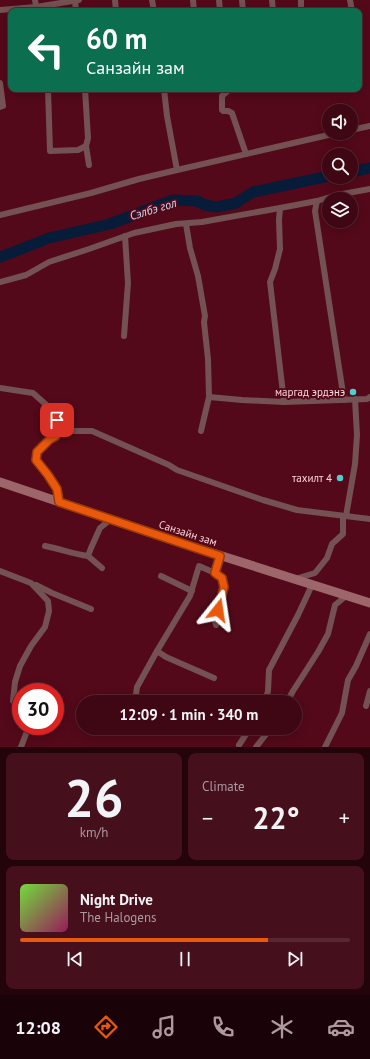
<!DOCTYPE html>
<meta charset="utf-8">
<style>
body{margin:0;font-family:"PT Sans",sans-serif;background:#45101c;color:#f1f3f6;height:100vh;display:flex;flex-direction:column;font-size:15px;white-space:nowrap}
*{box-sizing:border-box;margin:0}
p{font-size:13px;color:#ad99a0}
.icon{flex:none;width:22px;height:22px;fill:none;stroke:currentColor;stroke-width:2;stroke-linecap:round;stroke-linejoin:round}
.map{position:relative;height:747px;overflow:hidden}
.drawer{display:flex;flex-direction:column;gap:6px;padding:6px;background:#22040a;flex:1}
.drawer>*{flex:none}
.banner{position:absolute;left:8px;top:8px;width:354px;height:84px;border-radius:8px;box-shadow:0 2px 10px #0003,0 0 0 1px #572833;background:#0b6e4f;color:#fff;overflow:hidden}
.fabs{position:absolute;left:322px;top:104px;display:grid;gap:8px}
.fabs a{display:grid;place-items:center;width:36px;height:36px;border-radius:50%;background:#3e0713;box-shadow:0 2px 10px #0003,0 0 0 1px #572833;font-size:20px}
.speed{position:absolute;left:12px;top:683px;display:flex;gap:8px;font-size:20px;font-weight:700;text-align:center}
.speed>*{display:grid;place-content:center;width:52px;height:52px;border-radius:50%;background:#3e0713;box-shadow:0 2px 10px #0003,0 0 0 1px #572833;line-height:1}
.speed .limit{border:6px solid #d22;background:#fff;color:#111}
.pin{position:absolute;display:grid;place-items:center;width:34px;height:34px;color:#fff;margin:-17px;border-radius:8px;box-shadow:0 2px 6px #0006}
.me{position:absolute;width:44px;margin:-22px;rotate:15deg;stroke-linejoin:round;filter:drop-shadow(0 0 3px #0008)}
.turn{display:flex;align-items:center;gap:14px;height:84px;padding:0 12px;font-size:18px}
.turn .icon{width:52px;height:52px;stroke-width:2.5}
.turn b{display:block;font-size:28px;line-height:34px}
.big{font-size:30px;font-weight:600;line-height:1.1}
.drawer .tile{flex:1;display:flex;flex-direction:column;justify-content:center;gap:6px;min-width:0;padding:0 14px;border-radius:8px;background:#45101c}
.drawer .dial{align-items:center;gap:0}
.dial b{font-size:52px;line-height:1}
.song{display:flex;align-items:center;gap:12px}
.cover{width:48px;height:48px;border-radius:6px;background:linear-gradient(135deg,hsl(100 70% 55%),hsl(330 70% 35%))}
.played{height:4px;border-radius:2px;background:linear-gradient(90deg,#ea580c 75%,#572833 75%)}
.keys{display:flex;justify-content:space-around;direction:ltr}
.heat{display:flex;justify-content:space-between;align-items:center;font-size:22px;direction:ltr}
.drawer .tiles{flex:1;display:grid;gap:6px;grid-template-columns:1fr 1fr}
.tile:last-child{grid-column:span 2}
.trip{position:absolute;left:76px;top:695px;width:226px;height:40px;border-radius:20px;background:#3e0713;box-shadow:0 2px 10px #0003,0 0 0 1px #572833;font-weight:600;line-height:40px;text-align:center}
.tab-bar{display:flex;height:64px;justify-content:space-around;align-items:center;background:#190308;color:#ad99a0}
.tab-bar .icon{width:28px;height:28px}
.tab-bar .selected{color:#ea580c}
.tab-bar b{font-size:18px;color:#f1f3f6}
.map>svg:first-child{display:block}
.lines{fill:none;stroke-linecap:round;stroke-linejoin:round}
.river{stroke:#061c39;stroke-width:11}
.minor{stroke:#745153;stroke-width:6}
.secondary{stroke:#9d666a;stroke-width:9}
.route-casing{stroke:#983908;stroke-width:10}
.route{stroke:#ea580c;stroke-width:7}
.poi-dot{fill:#52cdcd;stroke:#530919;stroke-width:1.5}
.labels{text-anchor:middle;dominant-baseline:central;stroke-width:4;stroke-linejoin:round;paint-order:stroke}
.poi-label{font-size:11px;fill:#fad5d7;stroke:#530919;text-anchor:end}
.street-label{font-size:11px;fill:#fad5d7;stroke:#530919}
.water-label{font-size:12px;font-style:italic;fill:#c8daf1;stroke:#530919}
</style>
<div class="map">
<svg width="370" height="747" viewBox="0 0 370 747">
<rect width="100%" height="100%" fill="#530919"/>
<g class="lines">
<!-- river -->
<g class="river">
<polyline points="351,172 370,168"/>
<polyline points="0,257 11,253 49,238 110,224 173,200 197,201 205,205 217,207 236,203 253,192 329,176"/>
</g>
<!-- minor -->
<g class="minor">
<polyline points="35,0 37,11"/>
<polyline points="75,0 76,11"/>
<polyline points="115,0 116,11"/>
<polyline points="152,0 154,11"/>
<polyline points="193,0 194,11"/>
<polyline points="219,0 220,11"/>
<polyline points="242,0 243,11"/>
<polyline points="272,0 273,11"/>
<polyline points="301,0 301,11"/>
<polyline points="350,0 352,11"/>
<polyline points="0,10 36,7 79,0"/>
<polyline points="0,83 3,106 0,107"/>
<polyline points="48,89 50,151 78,150 86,146"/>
<polyline points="85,89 88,138 86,146 89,165"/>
<polyline points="164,89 167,116 177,170 337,133"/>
<polyline points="230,89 222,96 222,110 223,111 228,111 232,113 246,154"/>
<polyline points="351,130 370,126"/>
<polyline points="317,201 315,211 344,400"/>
<polyline points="0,215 91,193 139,179 177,170"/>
<polyline points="186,224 190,248 198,276 205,316 204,322 208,359 209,397 242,400 284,402 367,399 370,397"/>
<polyline points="0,282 26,275 49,262 89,249 134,233 176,224 202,222 280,208"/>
<polyline points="124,336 128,283 125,236"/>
<polyline points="0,388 33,393 52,410 57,420 56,436"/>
<polyline points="284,402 270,282 275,269 280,249 279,220 280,208 317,201 337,195 370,189"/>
<polyline points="201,431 209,397"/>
<path d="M59,502L57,489L48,475L36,460C36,458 36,456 37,454C40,444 55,437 62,431H92L169,465L177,470L263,500L297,510L370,519"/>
<polyline points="346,516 355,464 357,435 355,399"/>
<path d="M45,546C60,549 74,554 88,556L91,548L100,528L111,519"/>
<polyline points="88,556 102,568"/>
<polyline points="0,571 31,583 48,601 49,611 45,627 31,646 20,666 15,682 13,701 21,706"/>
<polyline points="215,573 222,578 224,587 215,621 216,625"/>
<polyline points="161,576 192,591"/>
<polyline points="295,579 315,573 327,558 332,544 343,534 343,516"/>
<polyline points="36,585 52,593 91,609"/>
<polyline points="214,678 166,657 157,651 190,596 199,566 215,573 220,556"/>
<polyline points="136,694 137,687 157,651"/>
<polyline points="265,702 268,691 269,670 298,615 312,585"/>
<polyline points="287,702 293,691 318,652 328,634 335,605 346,596"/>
<polyline points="366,706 370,691"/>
<polyline points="239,745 250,728"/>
<polyline points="21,747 29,726"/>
<polyline points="256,747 271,728"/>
<polyline points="325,747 342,713 348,680 356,666 370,634"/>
</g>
<!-- secondary -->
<polyline class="secondary" points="0,482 184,544 370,603"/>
</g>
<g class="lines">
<!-- route casing -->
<g class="route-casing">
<polyline id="route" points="57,420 56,436 49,440 37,452 36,460 48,475 57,489 59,502 220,556 215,573 222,578 224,587 218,610"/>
</g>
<!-- route -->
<use href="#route" class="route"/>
</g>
<!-- markers -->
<g class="poi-dot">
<circle cx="353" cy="392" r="4"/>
<circle cx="340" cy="478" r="4"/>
</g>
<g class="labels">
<!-- poi labels -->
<g class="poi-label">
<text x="345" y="392">маргад эрдэнэ</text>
<text x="332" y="478">тахилт 4</text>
</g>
<!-- street labels -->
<g class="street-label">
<text transform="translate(188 533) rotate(18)">Санзайн зам</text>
</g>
<!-- water labels -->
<g class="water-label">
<text transform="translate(153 209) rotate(-17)">Сэлбэ гол</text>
</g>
</g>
</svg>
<div class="fabs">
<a><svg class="icon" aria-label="sound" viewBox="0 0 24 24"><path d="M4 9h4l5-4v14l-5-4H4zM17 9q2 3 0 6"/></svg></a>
<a><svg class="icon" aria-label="search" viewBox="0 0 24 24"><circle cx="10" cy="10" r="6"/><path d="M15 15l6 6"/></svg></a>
<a><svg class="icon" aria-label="layers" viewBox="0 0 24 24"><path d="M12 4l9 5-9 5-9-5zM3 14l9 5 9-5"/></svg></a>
</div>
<div class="speed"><div class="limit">30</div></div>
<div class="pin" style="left:57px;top:420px;background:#d93025"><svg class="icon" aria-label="arrive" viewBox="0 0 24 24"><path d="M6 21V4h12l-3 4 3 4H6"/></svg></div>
<svg class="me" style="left:218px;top:610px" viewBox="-20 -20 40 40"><path d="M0-17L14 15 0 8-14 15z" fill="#ea580c" stroke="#fff" stroke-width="4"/></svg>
<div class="trip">12:09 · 1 min · 340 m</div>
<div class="banner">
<div class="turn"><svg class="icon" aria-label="left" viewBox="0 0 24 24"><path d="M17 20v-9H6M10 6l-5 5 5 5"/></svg><div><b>60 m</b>Санзайн зам</div></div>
</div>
</div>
<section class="drawer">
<div class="tiles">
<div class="tile dial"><b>26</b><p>km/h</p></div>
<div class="tile"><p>Climate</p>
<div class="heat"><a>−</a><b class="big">22°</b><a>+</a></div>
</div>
<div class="tile">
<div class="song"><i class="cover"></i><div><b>Night Drive</b><p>The Halogens</p></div></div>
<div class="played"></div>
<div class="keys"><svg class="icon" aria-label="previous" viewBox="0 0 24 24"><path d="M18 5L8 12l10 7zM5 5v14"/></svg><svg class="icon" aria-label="pause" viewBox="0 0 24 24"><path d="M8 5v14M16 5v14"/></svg><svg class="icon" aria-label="next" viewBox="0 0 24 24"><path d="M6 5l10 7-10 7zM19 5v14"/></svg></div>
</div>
</div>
</section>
<nav class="tab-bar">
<b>12:08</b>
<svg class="icon selected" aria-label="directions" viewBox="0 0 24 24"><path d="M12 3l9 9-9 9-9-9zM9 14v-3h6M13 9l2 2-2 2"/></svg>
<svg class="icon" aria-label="music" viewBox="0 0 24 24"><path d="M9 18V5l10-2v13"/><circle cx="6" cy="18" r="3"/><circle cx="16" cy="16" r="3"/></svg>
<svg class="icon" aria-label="phone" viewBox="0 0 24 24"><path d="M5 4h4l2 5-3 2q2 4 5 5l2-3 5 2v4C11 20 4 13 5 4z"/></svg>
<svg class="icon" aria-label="climate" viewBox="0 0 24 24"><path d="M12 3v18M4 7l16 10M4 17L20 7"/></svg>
<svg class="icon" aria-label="car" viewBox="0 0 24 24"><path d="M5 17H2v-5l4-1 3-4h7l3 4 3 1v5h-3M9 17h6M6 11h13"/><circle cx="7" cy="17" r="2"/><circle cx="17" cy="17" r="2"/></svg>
</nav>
